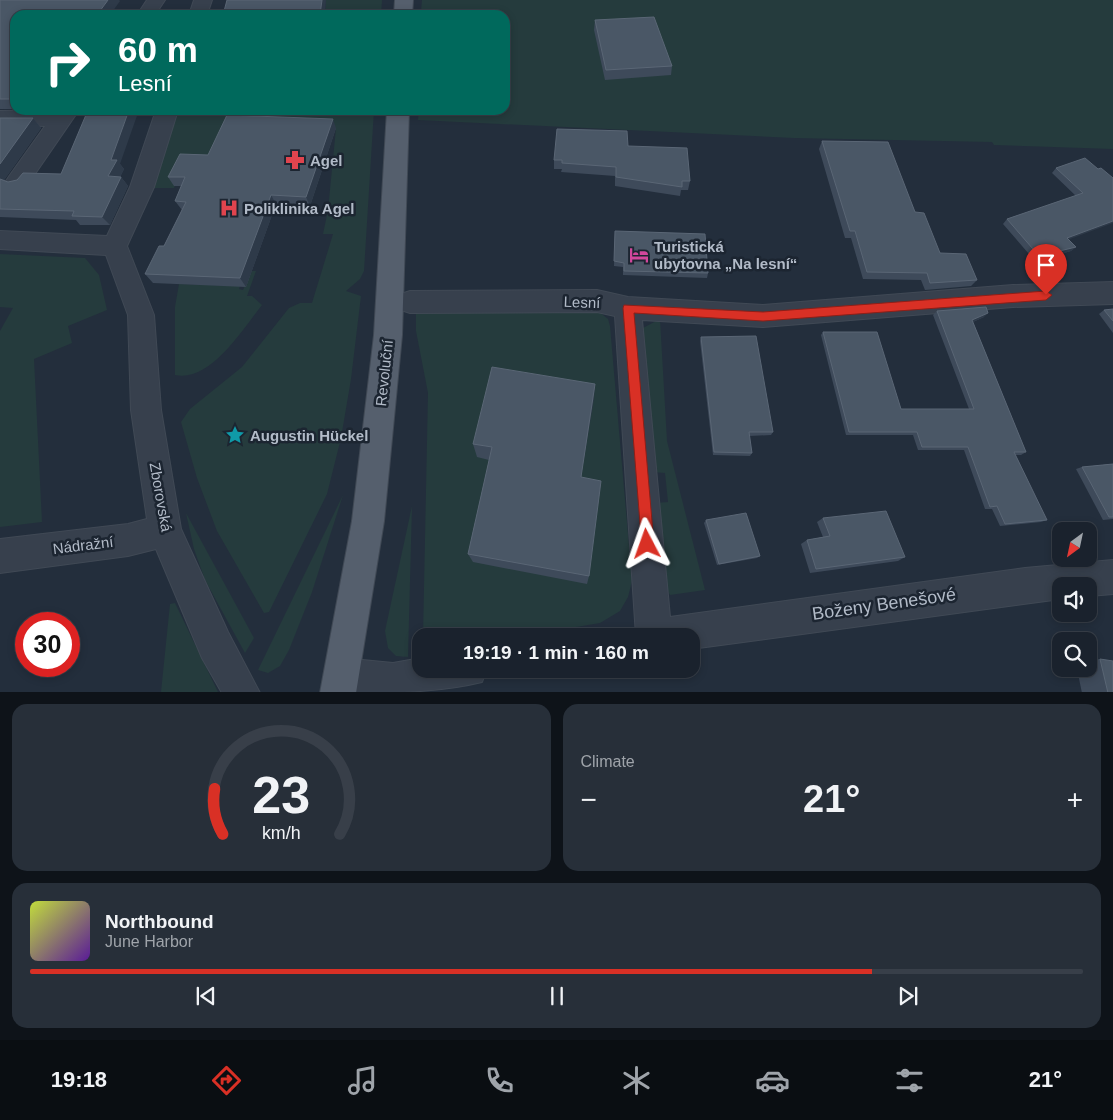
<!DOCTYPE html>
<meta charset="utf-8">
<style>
body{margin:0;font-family:Helvetica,sans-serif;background:#272f39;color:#f1f3f6;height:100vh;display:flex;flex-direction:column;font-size:19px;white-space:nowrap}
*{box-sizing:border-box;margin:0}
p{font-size:16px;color:#9fa4aa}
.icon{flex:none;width:28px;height:28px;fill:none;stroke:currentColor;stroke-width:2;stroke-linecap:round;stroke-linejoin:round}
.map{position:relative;height:692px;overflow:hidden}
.side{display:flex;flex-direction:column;gap:12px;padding:12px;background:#0e1319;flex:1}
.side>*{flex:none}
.top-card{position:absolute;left:10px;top:10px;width:500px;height:105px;border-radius:15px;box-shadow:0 2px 8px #0003,0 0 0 1px #383f49;background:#00695c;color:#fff;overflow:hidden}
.needle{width:32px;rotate:213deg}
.buttons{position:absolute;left:1052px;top:522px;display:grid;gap:10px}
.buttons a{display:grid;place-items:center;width:45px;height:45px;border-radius:10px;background:#1a222d;box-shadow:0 2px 8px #0003,0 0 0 1px #383f49;font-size:25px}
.speed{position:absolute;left:15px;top:612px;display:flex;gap:10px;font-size:25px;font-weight:700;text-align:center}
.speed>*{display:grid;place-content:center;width:65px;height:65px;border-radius:50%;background:#1a222d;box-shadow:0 2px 8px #0003,0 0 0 1px #383f49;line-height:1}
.speed .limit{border:8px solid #d22;background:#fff;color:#111}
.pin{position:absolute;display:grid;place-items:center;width:42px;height:42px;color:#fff;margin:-51px -21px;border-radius:50% 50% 50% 0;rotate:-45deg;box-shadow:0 0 5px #0007}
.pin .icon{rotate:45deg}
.me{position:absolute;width:55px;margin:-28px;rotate:356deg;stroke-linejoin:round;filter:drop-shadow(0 0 4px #0008)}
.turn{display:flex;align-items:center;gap:18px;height:105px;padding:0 25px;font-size:22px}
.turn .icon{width:65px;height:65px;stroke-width:2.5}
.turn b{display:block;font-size:35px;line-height:42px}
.big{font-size:38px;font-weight:800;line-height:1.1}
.side .widget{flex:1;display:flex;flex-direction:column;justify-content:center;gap:8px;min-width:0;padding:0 18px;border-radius:15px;background:#272f39}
.side .dial{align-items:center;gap:0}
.dial svg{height:130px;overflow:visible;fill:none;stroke:#383f49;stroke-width:7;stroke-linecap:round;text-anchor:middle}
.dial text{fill:#f1f3f6;stroke:none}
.song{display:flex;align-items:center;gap:15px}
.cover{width:60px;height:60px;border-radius:8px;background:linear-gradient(135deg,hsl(70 70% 55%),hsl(270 70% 35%))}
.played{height:5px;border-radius:2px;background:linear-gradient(90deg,#d93025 80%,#383f49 80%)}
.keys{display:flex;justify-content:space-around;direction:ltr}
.heat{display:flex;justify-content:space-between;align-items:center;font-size:28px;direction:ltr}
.side .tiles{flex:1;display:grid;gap:12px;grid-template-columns:1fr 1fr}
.widget:last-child{grid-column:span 2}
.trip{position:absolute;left:412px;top:628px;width:288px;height:50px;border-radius:15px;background:#1a222d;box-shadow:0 2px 8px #0003,0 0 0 1px #383f49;font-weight:800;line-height:50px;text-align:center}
.tab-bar{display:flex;height:80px;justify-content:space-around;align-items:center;background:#0a0e12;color:#9fa4aa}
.tab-bar .icon{width:35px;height:35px}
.tab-bar .active{color:#d93025}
.tab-bar b{font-size:22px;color:#f1f3f6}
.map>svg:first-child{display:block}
.green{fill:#253b3d}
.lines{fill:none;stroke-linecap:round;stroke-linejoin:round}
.minor-casing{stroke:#404955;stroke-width:2}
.major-casing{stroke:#404955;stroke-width:2}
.minor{fill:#37404d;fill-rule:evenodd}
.major{fill:#555f6d;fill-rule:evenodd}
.wall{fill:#3e4a5a}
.shaded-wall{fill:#2e3a49}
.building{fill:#4a5766;stroke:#5a6675}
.route{fill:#d93025;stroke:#8d1f18}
.labels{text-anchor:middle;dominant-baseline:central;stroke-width:5;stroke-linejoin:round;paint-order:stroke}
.poi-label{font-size:15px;font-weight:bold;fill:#b2bbc8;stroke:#1c2531;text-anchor:start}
.street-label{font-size:15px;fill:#b2bbc8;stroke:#1c2531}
.near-street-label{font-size:18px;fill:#b2bbc8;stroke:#1c2531}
</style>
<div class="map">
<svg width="1113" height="693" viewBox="0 0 1113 693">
<rect width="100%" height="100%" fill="#232e3c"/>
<!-- green -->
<g class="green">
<polygon points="326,0 382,0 381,15 325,15"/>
<polygon points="422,0 1113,0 1113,149 994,145 992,142 794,138 418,120 419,110 505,110 505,15 444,15 444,10 421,11"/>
<polygon points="175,110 374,110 364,271 360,279 346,291 361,296 351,379 341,438 327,494 269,612 264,613 217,531 197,478 181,422 190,409 242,367 289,308 300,303 312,303 333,234 323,234 328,210 336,128 214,164 177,181 174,188 152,188"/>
<polygon points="0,254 85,258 99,275 107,310 68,326 72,343 34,359 42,522 0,527 0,331 13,308 0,307"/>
<path d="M252,271H256L247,296H252L262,305C243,329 210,383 175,375V307L179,284L240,286L239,289L243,290Z"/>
<polygon points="598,311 608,319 610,326 632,581 628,597 620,611 600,623 523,636 423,636 428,393 416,331 416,313"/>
<polygon points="660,319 667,441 705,590 670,595 665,585 656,503 668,502 665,473 652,472 643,328"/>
<polygon points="343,495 312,592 289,650 280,666 268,673 258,670"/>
<polygon points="412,506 408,657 396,656 388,648 385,631"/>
<polygon points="186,513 254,638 245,653 205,580 194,549"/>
<polygon points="175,603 218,692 161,692 170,604"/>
</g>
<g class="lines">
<!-- minor casing -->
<g class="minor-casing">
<g id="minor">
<polygon points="147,0 165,0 155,15 137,15"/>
<polygon points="194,0 212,0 207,15 189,15"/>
<polygon points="57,110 79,110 26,187 18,189 10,187 6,181 10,175 45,126 0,125 0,111"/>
<polygon points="156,110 178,110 154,187 127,246 154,315 161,410 181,529 228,632 260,693 222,693 202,658 156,549 128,556 0,573 0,539 128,524 147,519 131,410 128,315 106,255 0,249 0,231 107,236 130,187"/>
<polygon points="1113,282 1113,304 1013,307 763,327 642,320 670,617 1025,568 1113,560 1113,594 1089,596 1089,586 1061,586 1061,599 691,649 691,636 636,636 615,316 597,312 410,313 401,310 397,302 401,294 410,291 597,290 628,297 763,305 1013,285"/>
<path d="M342,658L393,663L421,658V669H487L482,682C438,693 384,693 338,693L329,689L324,676L329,663Z"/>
</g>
</g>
<!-- major casing -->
<g class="major-casing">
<g id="major">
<polygon points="395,0 413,0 412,15 394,15"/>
<polygon points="387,110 409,110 402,335 384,521 356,693 320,693 352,521 374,335"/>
</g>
</g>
<!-- minor -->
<use href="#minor" class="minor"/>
<!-- major -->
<use href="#major" class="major"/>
</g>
<!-- wall -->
<g class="wall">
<polygon points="0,0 120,1 15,15 15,109 0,109"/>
<polygon points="595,20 672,66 671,75 605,80 594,30"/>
<polygon points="0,118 33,118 41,128 4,180 5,181 8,182 61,174 120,164 124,169 120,177 121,177 128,186 110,225 80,225 76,220 0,217"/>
<polygon points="336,128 310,206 276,204 246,287 153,283 145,274 164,246 182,210 175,201 181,186 174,186 168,177"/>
<polygon points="822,141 915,212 940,253 977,280 971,286 925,290 921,280 863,279 851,238 845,238 819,149"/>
<polygon points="628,146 690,181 688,190 681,190 680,196 615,186 615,176 561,172 562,169 554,169 554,160"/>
<polygon points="1056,168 1098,169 1069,240 1076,247 1071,251 1035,261 1003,224 1007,219 1076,196 1052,173"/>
<polygon points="615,231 708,273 707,278 623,275 623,267 614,266"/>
<polygon points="1113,309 1113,333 1099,314 1104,310"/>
<polygon points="937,311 984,317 973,322 1026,452 1021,455 1015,455 1047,520 1041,522 1000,526 992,509 985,509 964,450 918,450 913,435 846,435 821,335 823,332 901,409 969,409 933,315"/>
<polygon points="701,337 773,432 771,435 749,436 752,453 750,456 713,455 700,341"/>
<polygon points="595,384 581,477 589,576 587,584 473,562 468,554 489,460 477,457 473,444"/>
<polygon points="1113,464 1113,519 1103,520 1076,469 1082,467"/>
<polygon points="823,518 905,557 898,561 810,573 801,544 807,540 823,537 817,522"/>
<polygon points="706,520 760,556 757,558 717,565 704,523"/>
<polygon points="1100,659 1113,693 1082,693 1077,669 1089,669 1089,660"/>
</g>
<!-- shaded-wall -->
<g class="shaded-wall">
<polygon points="108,0 119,0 120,1 110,15 97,15"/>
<polygon points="322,0 326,0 325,15 320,15"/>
<polygon points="129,110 139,110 120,164 124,169 116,185 108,176 111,160"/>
<polygon points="33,118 41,128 4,180 8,188 0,180 0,164"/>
<polygon points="333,119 336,128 310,206 306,197"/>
<polygon points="121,177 128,186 110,225 102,217"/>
<polygon points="271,195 276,204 246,287 240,278"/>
<polygon points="1113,221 1113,223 1062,242 1067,238"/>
<polygon points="1076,247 1071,251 1035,261 1039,256"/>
<polygon points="988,313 984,317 968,324 972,320"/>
<polygon points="595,384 594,399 579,489 581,477"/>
</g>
<!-- building -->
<g class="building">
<polygon points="0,0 108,0 97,15 15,15 15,99 0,99"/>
<polygon points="227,0 322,0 320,15 223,15"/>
<polygon points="654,17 672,66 606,70 595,20"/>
<polygon points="88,110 129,110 111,160 117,160 108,176 121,177 102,217 72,216 74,211 0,209 0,179 8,182 17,180 23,173 61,174"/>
<polygon points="227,115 333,119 306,197 271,195 240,278 145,274 159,246 164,246 186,202 175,201 185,177 168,177 180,154 208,155"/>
<polygon points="0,118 33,118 0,164"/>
<polygon points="557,129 627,131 628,146 687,148 690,181 682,181 682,187 616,177 616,167 562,163 562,160 554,160"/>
<polygon points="822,141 888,142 915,212 924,213 940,253 966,254 977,280 930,283 927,273 867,272 855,231 850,231"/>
<polygon points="1085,158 1098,169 1101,168 1113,178 1113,221 1067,238 1076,247 1039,256 1007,219 1083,193 1056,168"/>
<polygon points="615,231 705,234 708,273 624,271 624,263 614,261"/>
<polygon points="986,307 988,313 972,320 1026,452 1014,452 1047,520 1005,524 997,506 990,507 968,447 922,447 917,432 849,432 823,332 877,332 901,409 974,409 937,311"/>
<polygon points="1113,309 1113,321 1104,310"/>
<polygon points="756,336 773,432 749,432 752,453 714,452 701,337"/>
<polygon points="492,367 595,384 581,477 601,481 589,576 468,554 492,447 473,444"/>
<polygon points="1113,464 1113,517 1109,517 1082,467"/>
<polygon points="886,511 905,557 816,569 807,540 830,536 823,518"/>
<polygon points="746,513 760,556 719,564 706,520"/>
<polygon points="1100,659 1113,661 1113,693 1108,693"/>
</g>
<!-- route -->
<polygon class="route" points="1046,291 1052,295 1046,300 763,321 634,313 654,544 652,549 647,551 642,549 623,308 624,305 763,312"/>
<!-- icons -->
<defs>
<g id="pharmacy-bare" transform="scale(1.5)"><path d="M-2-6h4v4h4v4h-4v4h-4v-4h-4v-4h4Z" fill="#e0444e" stroke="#1c2531" stroke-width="2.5" paint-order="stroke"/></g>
<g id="hospital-bare" transform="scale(1.5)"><path d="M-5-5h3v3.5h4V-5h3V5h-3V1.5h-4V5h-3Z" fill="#e0444e" stroke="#1c2531" stroke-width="2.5" paint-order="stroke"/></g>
<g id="hotel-bare" transform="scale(1.5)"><path d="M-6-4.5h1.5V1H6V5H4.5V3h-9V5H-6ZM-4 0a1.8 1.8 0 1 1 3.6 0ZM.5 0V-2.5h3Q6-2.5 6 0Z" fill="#d1479c" stroke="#1c2531" stroke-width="2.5" paint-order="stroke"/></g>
<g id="sight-bare" transform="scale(1.5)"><path d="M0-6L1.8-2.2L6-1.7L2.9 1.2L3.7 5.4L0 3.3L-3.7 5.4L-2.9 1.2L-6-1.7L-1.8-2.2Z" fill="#0f9aa8" stroke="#1c2531" stroke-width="2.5" paint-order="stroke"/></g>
</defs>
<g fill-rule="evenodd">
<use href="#pharmacy-bare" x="295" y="160"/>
<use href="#hospital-bare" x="229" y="208"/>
<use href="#hotel-bare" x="639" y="255"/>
<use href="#sight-bare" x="235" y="435"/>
</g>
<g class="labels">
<!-- poi labels -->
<g class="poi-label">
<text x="310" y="160">Agel</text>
<text x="244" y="208">Poliklinika Agel</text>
<text x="654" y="246">Turistická<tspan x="654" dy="17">ubytovna „Na lesní“</tspan></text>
<text x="250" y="435">Augustin Hückel</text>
</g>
<!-- street labels -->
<g class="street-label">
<text transform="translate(582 302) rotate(2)">Lesní</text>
<text transform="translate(384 373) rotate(-84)">Revoluční</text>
<text transform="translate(161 497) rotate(80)">Zborovská</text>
<text transform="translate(83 545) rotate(-7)">Nádražní</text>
</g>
<!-- near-street labels -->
<g class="near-street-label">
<text transform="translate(884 604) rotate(-8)">Boženy Benešové</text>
</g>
</g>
</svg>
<div class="buttons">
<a><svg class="needle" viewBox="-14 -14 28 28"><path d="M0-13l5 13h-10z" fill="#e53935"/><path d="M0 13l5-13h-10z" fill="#9fa4aa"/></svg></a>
<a><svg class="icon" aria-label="sound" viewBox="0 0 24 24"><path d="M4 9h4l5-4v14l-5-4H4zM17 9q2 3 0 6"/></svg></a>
<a><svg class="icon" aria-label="search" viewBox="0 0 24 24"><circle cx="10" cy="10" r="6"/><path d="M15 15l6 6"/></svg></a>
</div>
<div class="speed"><div class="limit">30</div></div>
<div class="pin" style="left:1046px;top:295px;background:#d93025"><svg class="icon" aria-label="arrive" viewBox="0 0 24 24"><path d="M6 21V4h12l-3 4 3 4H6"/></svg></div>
<svg class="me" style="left:647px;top:544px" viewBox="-20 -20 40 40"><path d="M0-17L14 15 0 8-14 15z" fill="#d93025" stroke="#fff" stroke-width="4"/></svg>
<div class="trip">19:19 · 1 min · 160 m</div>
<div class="top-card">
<div class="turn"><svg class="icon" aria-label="right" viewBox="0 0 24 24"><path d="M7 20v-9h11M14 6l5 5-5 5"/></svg><div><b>60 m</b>Lesní</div></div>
</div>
</div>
<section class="side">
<div class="tiles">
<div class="widget dial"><svg viewBox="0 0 100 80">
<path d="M14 69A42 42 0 1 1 86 69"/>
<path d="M14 69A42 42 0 0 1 9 41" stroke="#d93025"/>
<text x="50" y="56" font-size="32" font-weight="700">23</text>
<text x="50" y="72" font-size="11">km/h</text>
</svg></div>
<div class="widget"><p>Climate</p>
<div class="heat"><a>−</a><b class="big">21°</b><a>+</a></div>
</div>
<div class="widget">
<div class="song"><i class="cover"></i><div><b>Northbound</b><p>June Harbor</p></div></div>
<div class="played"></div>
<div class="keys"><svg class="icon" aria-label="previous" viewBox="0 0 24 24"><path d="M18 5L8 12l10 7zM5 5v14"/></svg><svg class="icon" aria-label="pause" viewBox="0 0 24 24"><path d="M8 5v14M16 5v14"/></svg><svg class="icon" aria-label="next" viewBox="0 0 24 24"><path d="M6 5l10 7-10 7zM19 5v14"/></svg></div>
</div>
</div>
</section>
<nav class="tab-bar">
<b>19:18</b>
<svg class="icon active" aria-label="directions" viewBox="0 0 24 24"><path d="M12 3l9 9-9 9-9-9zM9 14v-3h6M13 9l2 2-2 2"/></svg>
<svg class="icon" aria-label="music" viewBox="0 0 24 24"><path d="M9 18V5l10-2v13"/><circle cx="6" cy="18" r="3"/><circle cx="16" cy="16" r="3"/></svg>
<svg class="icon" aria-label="phone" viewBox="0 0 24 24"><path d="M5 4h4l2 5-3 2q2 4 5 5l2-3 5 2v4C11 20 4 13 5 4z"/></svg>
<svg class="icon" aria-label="climate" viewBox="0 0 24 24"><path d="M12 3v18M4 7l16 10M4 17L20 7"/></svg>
<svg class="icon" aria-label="car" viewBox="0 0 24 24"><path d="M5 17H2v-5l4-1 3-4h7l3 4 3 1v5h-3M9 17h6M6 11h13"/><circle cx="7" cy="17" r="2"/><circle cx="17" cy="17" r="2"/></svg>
<svg class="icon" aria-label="filters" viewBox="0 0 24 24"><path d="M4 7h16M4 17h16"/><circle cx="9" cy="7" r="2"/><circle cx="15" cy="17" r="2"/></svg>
<b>21°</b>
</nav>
